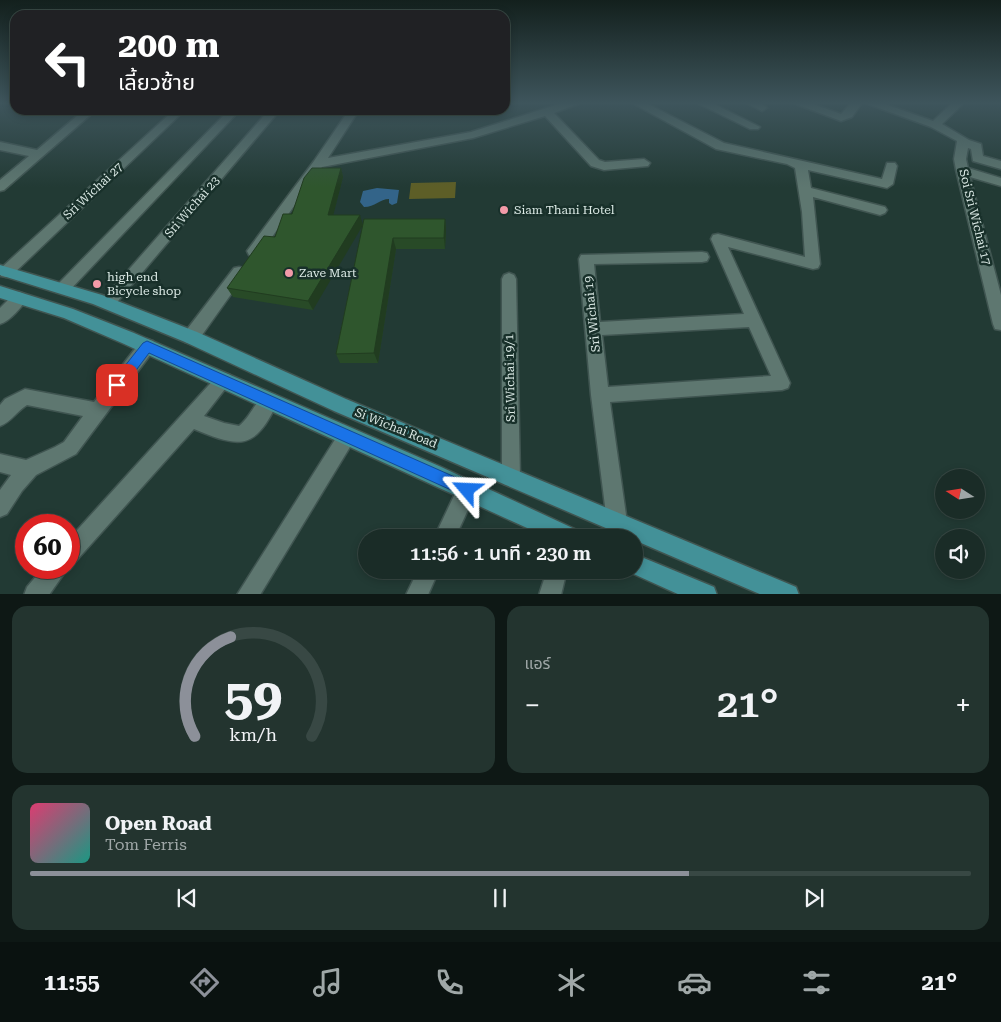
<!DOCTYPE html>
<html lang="th">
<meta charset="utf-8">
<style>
body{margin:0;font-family:"Roboto Serif","Noto Sans Thai",serif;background:#23342f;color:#f1f3f6;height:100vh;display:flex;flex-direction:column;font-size:19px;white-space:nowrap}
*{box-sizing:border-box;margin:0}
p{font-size:16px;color:#9fa7a7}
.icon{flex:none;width:28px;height:28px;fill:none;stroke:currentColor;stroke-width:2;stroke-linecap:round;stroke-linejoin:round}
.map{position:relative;height:594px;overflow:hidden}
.details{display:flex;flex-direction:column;gap:12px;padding:12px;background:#0e1815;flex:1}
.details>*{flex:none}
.top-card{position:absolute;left:10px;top:10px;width:500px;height:105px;border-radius:15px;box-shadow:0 2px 8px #0003,0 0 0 1px #384844;background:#202124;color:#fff;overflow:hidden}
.needle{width:32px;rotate:282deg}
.tools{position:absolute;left:935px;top:469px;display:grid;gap:10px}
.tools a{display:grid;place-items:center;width:50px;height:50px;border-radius:50%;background:#1a2c27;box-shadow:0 2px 8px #0003,0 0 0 1px #384844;font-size:25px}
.speed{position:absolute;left:15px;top:514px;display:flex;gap:10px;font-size:25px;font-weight:700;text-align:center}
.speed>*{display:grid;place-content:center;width:65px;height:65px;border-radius:50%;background:#1a2c27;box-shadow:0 2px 8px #0003,0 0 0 1px #384844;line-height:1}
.speed .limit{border:8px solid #d22;background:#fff;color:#111}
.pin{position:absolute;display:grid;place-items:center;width:42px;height:42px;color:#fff;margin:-21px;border-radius:10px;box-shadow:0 2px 8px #0006}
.me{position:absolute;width:55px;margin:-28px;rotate:296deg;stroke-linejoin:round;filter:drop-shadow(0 0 4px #0008)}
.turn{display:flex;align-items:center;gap:18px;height:105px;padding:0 25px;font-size:22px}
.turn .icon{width:65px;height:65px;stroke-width:2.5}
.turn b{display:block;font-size:35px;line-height:42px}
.big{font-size:38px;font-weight:600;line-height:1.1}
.details .tile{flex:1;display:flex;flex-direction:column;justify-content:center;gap:8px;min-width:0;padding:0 18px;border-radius:15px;background:#23342f}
.details .dial{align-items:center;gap:0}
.dial svg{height:130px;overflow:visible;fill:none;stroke:#384844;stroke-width:7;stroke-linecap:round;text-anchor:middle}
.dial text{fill:#f1f3f6;stroke:none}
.song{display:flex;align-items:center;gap:15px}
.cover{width:60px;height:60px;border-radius:8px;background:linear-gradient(135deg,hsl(340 70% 55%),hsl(170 70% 35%))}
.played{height:5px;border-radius:2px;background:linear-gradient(90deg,#8c9099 70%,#384844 70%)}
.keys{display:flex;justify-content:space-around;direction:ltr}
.heat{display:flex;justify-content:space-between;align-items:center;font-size:28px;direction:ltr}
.details .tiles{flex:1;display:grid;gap:12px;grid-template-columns:1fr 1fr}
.tile:last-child{grid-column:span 2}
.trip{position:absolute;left:358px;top:529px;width:285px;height:50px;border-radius:25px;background:#1a2c27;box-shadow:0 2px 8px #0003,0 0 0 1px #384844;font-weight:600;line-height:50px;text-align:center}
.tabs{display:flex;height:80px;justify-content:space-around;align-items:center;background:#0a1210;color:#9fa7a7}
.tabs .icon{width:35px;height:35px}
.tabs .on{color:#8c9099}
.tabs b{font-size:22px;color:#f1f3f6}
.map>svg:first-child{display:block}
.green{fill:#5d5e27}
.water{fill:#336489}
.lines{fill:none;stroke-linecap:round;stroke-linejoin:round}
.minor-casing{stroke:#405551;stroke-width:3}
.major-casing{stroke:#405551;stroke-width:3}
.minor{fill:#5e7770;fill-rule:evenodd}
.major{fill:#439198;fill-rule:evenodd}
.wall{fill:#284a27}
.shaded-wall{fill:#213c20}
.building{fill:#2f562d;stroke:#213c20}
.route{fill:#1a73e8;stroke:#114b97}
.poi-dot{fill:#f39aa8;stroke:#18302a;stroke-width:2}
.labels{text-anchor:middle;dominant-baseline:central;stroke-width:5;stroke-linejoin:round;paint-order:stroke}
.street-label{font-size:12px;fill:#dceae6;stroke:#18302a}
.poi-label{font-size:12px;fill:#dceae6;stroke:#18302a;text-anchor:start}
</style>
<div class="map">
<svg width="1001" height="595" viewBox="0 0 1001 595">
<rect width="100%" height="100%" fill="#223a34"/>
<!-- green -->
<polygon class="green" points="456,182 455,198 409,199 411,183"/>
<!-- water -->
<path class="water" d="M377,188L399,190L397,203L392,205L389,203V199C380,199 375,207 364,207L360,202L363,191Z"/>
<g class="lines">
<!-- minor casing -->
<g class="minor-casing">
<g id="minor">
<polygon points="562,103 580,103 554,113 599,160 605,162 644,159 650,163 648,166 604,170 591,166 545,116 473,138 322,167 259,255 254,256 249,255 247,251 314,161 349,110 359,110 328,158 471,132"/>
<path d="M632,103H646L724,143L882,179L887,163H895L897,166L893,184L887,188L808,170L811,188L885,207L887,210L885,213L880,215L813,197L820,264L818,268L813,269L728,247L790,383L788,388L782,390L610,402L627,522L624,529L617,532L610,529L607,522L591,395L579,259L581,255L702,252L707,253L709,257L707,261L702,262L594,264L600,322L744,314L711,239L713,235L718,234L805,257L802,212L795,168L787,164L716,149ZM749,327L771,376L608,387L602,335Z"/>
<polygon points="697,103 712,103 760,127 758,129 750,129"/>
<polygon points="746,103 761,103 767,108 762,111"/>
<polygon points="793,103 810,103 841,114 851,103 862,103 852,117 841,121"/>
<polygon points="865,103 882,103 933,121 952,103 964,103 942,124 969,140 981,144 983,156 1001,161 1001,169 973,161 971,149 968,148 966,159 968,168 1001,178 1001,186 970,177 1001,295 1001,330 995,329 993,324 956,170 954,159 957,141 931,127"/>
<polygon points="84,110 96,110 4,190 0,191 0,180 29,156 0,150 0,142 37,150"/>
<polygon points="174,110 185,110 11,276 6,277 1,276 1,268"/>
<polygon points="229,110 240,110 68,292 63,294 58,292 56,288 58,284"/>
<polygon points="269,110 280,110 113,307 108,309 103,307 100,303 103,299"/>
<polygon points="239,267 244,268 246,272 244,276 197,342 191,344 185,342 183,337 185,332 234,268"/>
<polygon points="509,273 514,275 516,279 520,477 518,484 511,486 504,484 502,477 502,279 504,275"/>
<path d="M19,292L24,294L27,298C22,307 10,321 0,324V308L14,294Z"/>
<path d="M147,339L153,341L155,346L153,351L76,454L36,475L22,491L7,514L0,517V490L11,475L0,472V454L26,460L55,447L64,442L83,416L27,405C17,411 11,422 0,426V405L5,399L25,389L94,402L141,341Z"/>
<path d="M224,373L230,375L232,380L204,416L224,423L239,426C251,417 256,398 269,393L275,395L278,401C255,451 240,448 194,429L76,561L69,564V539L218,375Z"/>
<polygon points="347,427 353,430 356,436 353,442 260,595 237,595 341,430"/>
<polygon points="467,480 474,483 477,490 455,538 434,538 460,483"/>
<polygon points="43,568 66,568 63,575 49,595 24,595 27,587"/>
<polygon points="418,570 439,570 428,595 406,595"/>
<polygon points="547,570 567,570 561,595 539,595"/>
</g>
</g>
<!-- major casing -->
<g class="major-casing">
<g id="major">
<polygon points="0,265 102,295 197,332 346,399 796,587 799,595 762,595 634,540 634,538 629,538 334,411 185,342 93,304 0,275"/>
<polygon points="0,286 73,309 134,333 439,466 579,531 582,538 549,538 122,343 64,318 0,298"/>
<polygon points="634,554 714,587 717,595 680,595 627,571 634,570"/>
</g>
</g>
<!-- minor -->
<use href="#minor" class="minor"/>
<!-- major -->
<use href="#major" class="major"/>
</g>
<!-- wall -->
<g class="wall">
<polygon points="341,168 343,177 333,215 313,310 233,297 227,288 275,237 292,214"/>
<polygon points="364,219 445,219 446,230 445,249 396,249 378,363 340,363 336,354"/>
</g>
<!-- shaded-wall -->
<g class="shaded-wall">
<polygon points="341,168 343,177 331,224 328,215"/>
<polygon points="360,215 363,225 313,310 308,301"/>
<polygon points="445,219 446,230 445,249 444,238"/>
<polygon points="393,238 396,249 378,363 374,353"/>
</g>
<!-- building -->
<g class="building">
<polygon points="312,168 341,168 328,215 360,215 308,301 227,288 264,236 275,237 283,214 292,214 304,178"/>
<polygon points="364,219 445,219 444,238 393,238 374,353 336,354"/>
</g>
<!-- sky -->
<linearGradient id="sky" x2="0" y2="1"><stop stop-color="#13201d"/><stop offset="0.55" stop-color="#3e555c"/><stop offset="1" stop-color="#3e555c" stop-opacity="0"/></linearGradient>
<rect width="1001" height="187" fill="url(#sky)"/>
<!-- route -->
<polygon class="route" points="147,341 473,485 475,490 473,495 467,497 462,495 149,353 122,389 117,391 113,389 111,385 113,381 143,343"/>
<!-- markers -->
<g class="poi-dot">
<circle cx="504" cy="210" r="5"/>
<circle cx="289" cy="273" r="5"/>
<circle cx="97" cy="284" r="5"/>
</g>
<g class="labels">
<!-- street labels -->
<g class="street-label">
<text transform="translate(93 191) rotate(-43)">Sri Wichai 27</text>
<text transform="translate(192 207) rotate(-49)">Sri Wichai 23</text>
<text transform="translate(975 217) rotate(76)">Soi Sri Wichai 17</text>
<text transform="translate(592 314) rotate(-96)">Sri Wichai 19</text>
<text transform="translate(510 378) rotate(-91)">Sri Wichai 19/1</text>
<text transform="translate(396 428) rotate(22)">Si Wichai Road</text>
</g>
<!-- poi labels -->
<g class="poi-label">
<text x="514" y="210">Siam Thani Hotel</text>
<text x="299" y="273">Zave Mart</text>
<text x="107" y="277">high end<tspan x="107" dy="14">Bicycle shop</tspan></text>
</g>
</g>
</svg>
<div class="tools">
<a><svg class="needle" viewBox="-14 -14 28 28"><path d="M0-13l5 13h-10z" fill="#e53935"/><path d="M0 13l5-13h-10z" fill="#9fa7a7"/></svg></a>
<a><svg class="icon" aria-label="sound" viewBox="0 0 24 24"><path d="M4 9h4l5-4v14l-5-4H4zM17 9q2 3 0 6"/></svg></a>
</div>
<div class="speed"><div class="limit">60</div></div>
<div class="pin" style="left:117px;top:385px;background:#d93025"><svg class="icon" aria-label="arrive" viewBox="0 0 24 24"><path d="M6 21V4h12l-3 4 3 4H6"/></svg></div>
<svg class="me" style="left:467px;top:490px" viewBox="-20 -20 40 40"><path d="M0-17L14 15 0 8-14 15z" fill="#1a73e8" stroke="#fff" stroke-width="4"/></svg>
<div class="trip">11:56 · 1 นาที · 230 m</div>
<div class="top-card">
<div class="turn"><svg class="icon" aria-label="left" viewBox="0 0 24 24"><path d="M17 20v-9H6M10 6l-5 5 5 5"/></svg><div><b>200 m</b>เลี้ยวซ้าย</div></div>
</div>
</div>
<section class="details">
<div class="tiles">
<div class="tile dial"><svg viewBox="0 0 100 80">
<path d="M14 69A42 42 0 1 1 86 69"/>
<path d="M14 69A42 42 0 0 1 36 8" stroke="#8c9099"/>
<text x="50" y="56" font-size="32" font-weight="700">59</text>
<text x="50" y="72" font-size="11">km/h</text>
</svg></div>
<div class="tile"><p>แอร์</p>
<div class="heat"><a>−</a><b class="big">21°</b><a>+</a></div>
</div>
<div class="tile">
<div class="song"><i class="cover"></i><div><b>Open Road</b><p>Tom Ferris</p></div></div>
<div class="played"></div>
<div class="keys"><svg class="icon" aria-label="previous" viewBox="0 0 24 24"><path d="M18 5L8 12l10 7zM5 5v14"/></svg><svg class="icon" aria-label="pause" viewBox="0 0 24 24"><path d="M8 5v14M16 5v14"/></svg><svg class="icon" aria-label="next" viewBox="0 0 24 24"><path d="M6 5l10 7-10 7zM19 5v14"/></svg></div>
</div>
</div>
</section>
<nav class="tabs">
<b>11:55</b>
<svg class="icon on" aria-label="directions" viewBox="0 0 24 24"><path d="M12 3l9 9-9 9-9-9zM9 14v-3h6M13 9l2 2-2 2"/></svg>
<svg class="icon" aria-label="music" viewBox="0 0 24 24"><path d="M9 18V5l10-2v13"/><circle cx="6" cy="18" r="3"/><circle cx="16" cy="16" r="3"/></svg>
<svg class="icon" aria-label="phone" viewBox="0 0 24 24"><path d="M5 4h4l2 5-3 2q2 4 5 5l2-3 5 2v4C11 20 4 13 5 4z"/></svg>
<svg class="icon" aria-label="climate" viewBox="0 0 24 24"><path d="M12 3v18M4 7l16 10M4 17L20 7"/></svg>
<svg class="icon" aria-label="car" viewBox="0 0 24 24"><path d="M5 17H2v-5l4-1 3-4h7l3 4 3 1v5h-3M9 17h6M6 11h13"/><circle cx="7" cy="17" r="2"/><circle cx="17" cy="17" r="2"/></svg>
<svg class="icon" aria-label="filters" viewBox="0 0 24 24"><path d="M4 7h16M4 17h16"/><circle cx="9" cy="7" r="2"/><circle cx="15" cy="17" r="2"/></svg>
<b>21°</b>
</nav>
